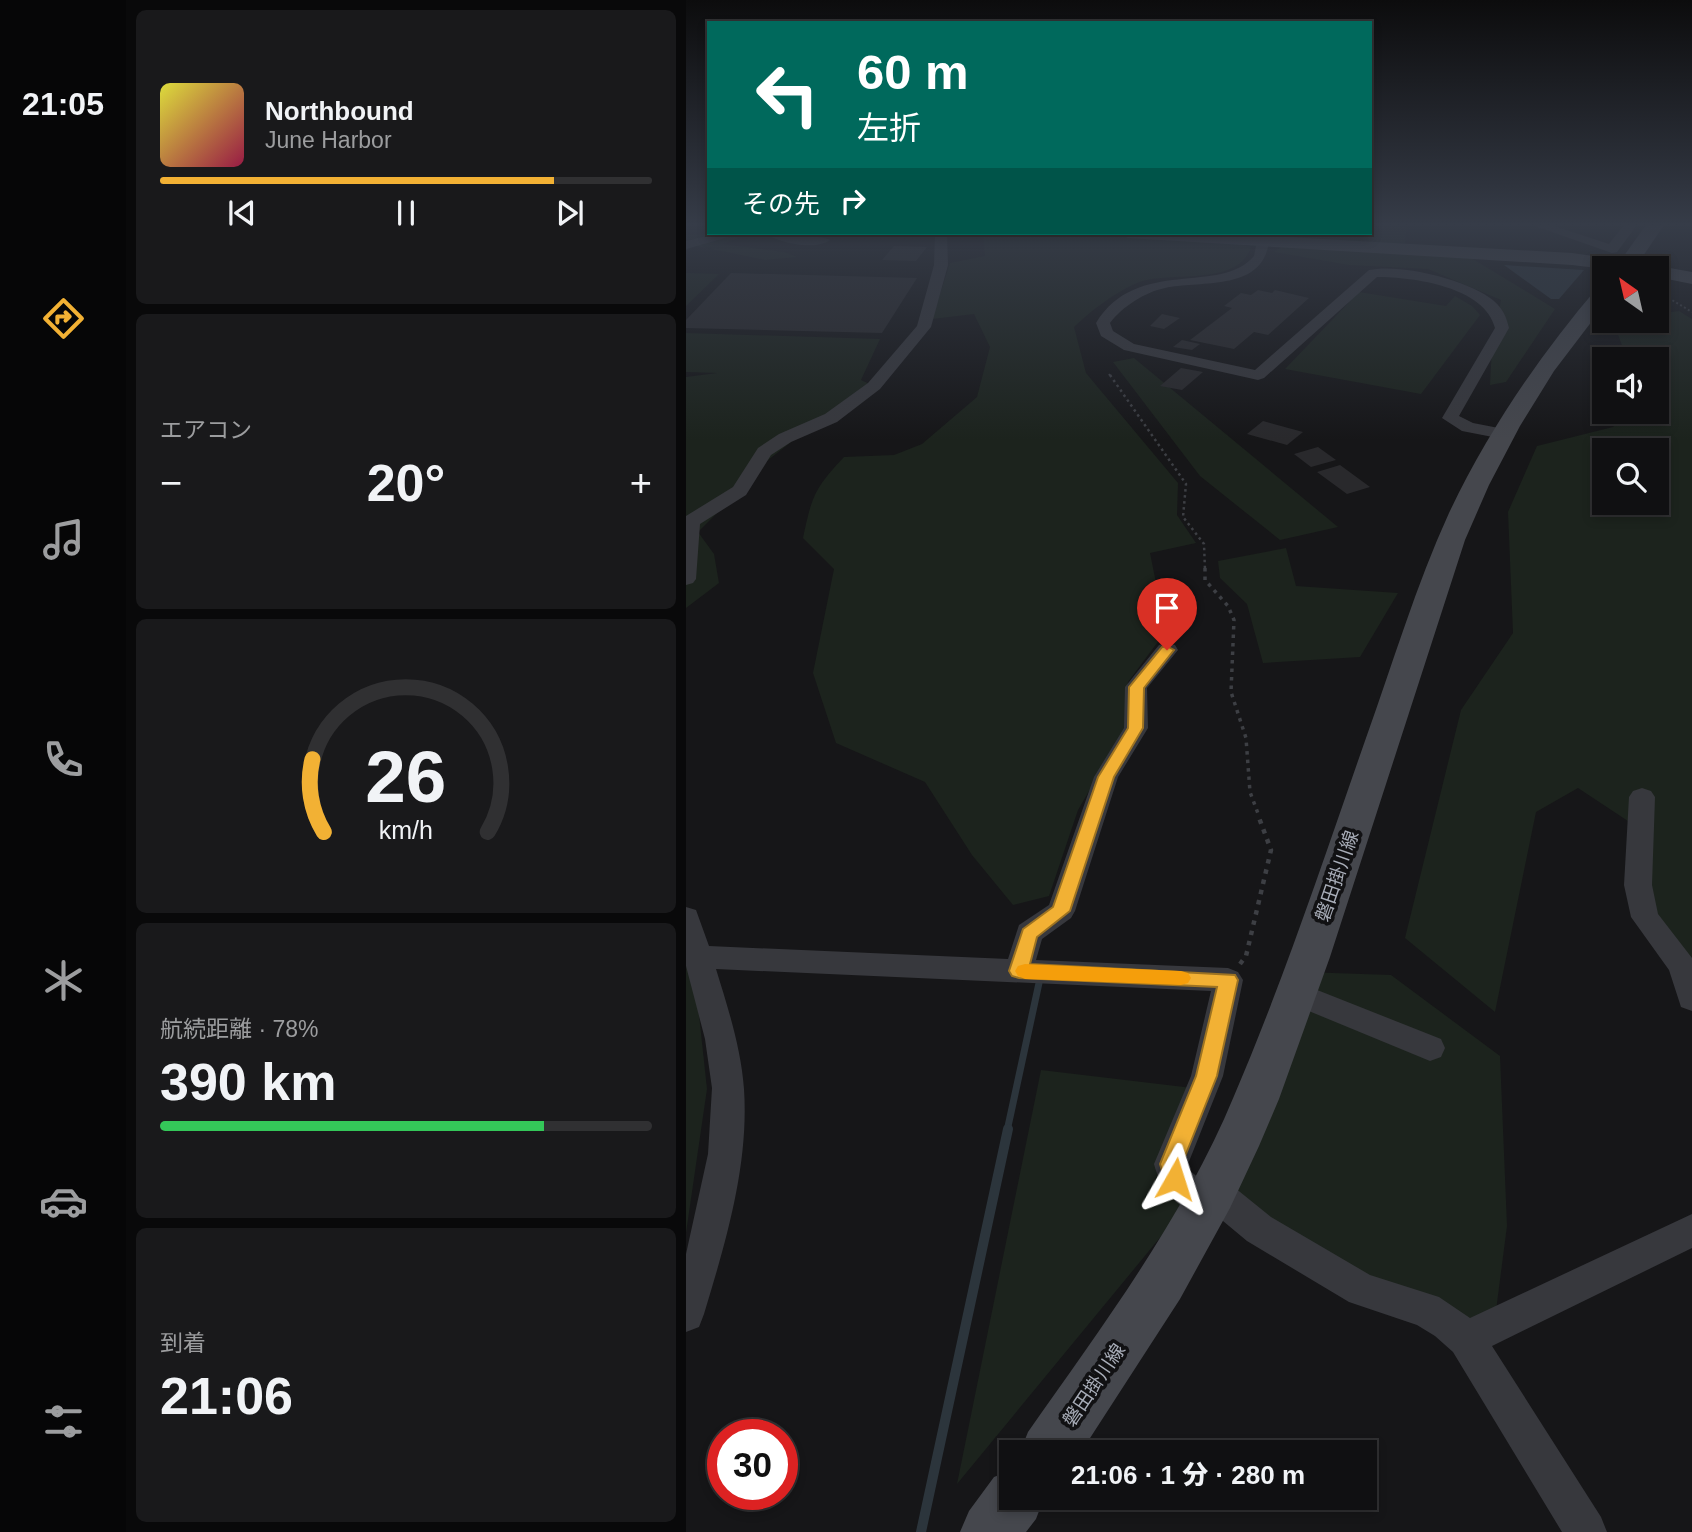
<!DOCTYPE html>
<html lang="ja">
<meta charset="utf-8">
<style>
body{margin:0;font-family:Helvetica,"Noto Sans JP",sans-serif;background:#19191b;color:#f1f3f6;height:100vh;display:flex;flex-direction:column;font-size:26px;white-space:nowrap}
*{box-sizing:border-box;margin:0}
p{font-size:23px;color:#9c9d9f}
.icon{flex:none;width:38px;height:38px;fill:none;stroke:currentColor;stroke-width:2;stroke-linecap:round;stroke-linejoin:round}
.map{position:relative;flex:1;overflow:hidden}
.drawer{display:flex;flex-direction:column;gap:10px;padding:10px;background:#09090a;width:560px}
.drawer>*{flex:none}
.guide{position:absolute;left:21px;top:21px;width:665px;height:214px;border-radius:0px;box-shadow:0 4px 10px #0003,0 0 0 2px #303032;background:#00695c;color:#fff;overflow:hidden}
.needle{width:46px;rotate:326deg}
.fabs{position:absolute;left:906px;top:256px;display:grid;gap:14px}
.fabs a{display:grid;place-items:center;width:77px;height:77px;border-radius:0px;background:#101012;box-shadow:0 4px 10px #0003,0 0 0 2px #303032;font-size:35px}
.speed{position:absolute;left:21px;top:1419px;display:flex;gap:14px;font-size:35px;font-weight:700;text-align:center}
.speed>*{display:grid;place-content:center;width:91px;height:91px;border-radius:50%;background:#101012;box-shadow:0 4px 10px #0003,0 0 0 2px #303032;line-height:1}
.speed .limit{border:10px solid #d22;background:#fff;color:#111}
.pin{position:absolute;display:grid;place-items:center;width:60px;height:60px;color:#fff;margin:-72px -30px;border-radius:50% 50% 50% 0;rotate:-45deg;box-shadow:0 0 7px #0007}
.pin .icon{rotate:45deg}
.me{position:absolute;width:77px;margin:-38px;rotate:6deg;stroke-linejoin:round;filter:drop-shadow(0 0 5px #0008)}
.turn{display:flex;align-items:center;gap:24px;height:147px;padding:0 35px;font-size:32px}
.turn .icon{width:91px;height:91px;stroke-width:2.5}
.turn b{display:block;font-size:49px;line-height:60px}
.then{display:flex;align-items:center;height:66px;padding:0 35px;background:#0003;gap:14px;font-size:26px}
.big{font-size:52px;font-weight:800;line-height:1.1}
.drawer .widget{flex:1;display:flex;flex-direction:column;justify-content:center;gap:10px;min-width:0;padding:0 24px;border-radius:10px;background:#19191b}
.drawer .dial{align-items:center;gap:0}
.dial svg{height:182px;overflow:visible;fill:none;stroke:#303032;stroke-width:7;stroke-linecap:round;text-anchor:middle}
.dial text{fill:#f1f3f6;stroke:none}
.song{display:flex;align-items:center;gap:21px}
.cover{width:84px;height:84px;border-radius:10px;background:linear-gradient(135deg,hsl(60 70% 55%),hsl(340 70% 35%))}
.played{height:7px;border-radius:4px;background:linear-gradient(90deg,#f2b134 80%,#303032 80%)}
.keys{display:flex;justify-content:space-around;direction:ltr}
.heat{display:flex;justify-content:space-between;align-items:center;font-size:38px;direction:ltr}
.charge{height:10px;border-radius:5px;background:linear-gradient(90deg,#34c759 78%,#303032 0)}
.trip{position:absolute;left:313px;top:1440px;width:378px;height:70px;border-radius:0px;background:#101012;box-shadow:0 4px 10px #0003,0 0 0 2px #303032;font-weight:800;line-height:70px;text-align:center}
main{display:flex;flex:1;min-height:0}
.tabs{display:flex;flex-direction:column;width:126px;justify-content:space-around;align-items:center;background:#060607;color:#9c9d9f}
.tabs .icon{width:49px;height:49px}
.tabs .active{color:#f2b134}
.tabs b{font-size:32px;color:#f1f3f6}
.map>svg:first-child{display:block}
.green{fill:#1c231d;fill-rule:evenodd}
.water{fill:#2c353c}
.lines{fill:none;stroke-linecap:round;stroke-linejoin:round}
.stream-far1{stroke:#2c353c;stroke-width:7}
.stream{stroke:#2c353c;stroke-width:10}
.building{fill:#29292c}
.path-far3{stroke:#3d3f44;stroke-width:2;stroke-dasharray:2 2.5;stroke-linecap:butt}
.path-far2{stroke:#3d3f44;stroke-width:2.5;stroke-dasharray:2.5 3.5;stroke-linecap:butt}
.path-far1{stroke:#3d3f44;stroke-width:3.5;stroke-dasharray:3.5 5;stroke-linecap:butt}
.path{stroke:#3d3f44;stroke-width:4.5;stroke-dasharray:4.5 6;stroke-linecap:butt}
.street{fill:#37383d;fill-rule:evenodd}
.secondary{fill:#45474d;fill-rule:evenodd}
.route{fill:#f2b134;stroke:#9d7322;stroke-width:2}
.slow{fill:#f59e0b}
.labels{text-anchor:middle;dominant-baseline:central;stroke-width:7;stroke-linejoin:round;paint-order:stroke}
.street-label{font-size:19px;fill:#a8adb8;stroke:#111113}
</style>
<main>
<nav class="tabs">
<b>21:05</b>
<svg class="icon active" aria-label="directions" viewBox="0 0 24 24"><path d="M12 3l9 9-9 9-9-9zM9 14v-3h6M13 9l2 2-2 2"/></svg>
<svg class="icon" aria-label="music" viewBox="0 0 24 24"><path d="M9 18V5l10-2v13"/><circle cx="6" cy="18" r="3"/><circle cx="16" cy="16" r="3"/></svg>
<svg class="icon" aria-label="phone" viewBox="0 0 24 24"><path d="M5 4h4l2 5-3 2q2 4 5 5l2-3 5 2v4C11 20 4 13 5 4z"/></svg>
<svg class="icon" aria-label="climate" viewBox="0 0 24 24"><path d="M12 3v18M4 7l16 10M4 17L20 7"/></svg>
<svg class="icon" aria-label="car" viewBox="0 0 24 24"><path d="M5 17H2v-5l4-1 3-4h7l3 4 3 1v5h-3M9 17h6M6 11h13"/><circle cx="7" cy="17" r="2"/><circle cx="17" cy="17" r="2"/></svg>
<svg class="icon" aria-label="filters" viewBox="0 0 24 24"><path d="M4 7h16M4 17h16"/><circle cx="9" cy="7" r="2"/><circle cx="15" cy="17" r="2"/></svg>
</nav>
<section class="drawer">
<div class="widget">
<div class="song"><i class="cover"></i><div><b>Northbound</b><p>June Harbor</p></div></div>
<div class="played"></div>
<div class="keys"><svg class="icon" aria-label="previous" viewBox="0 0 24 24"><path d="M18 5L8 12l10 7zM5 5v14"/></svg><svg class="icon" aria-label="pause" viewBox="0 0 24 24"><path d="M8 5v14M16 5v14"/></svg><svg class="icon" aria-label="next" viewBox="0 0 24 24"><path d="M6 5l10 7-10 7zM19 5v14"/></svg></div>
</div>
<div class="widget"><p>エアコン</p>
<div class="heat"><a>−</a><b class="big">20°</b><a>+</a></div>
</div>
<div class="widget dial"><svg viewBox="0 0 100 80">
<path d="M14 69A42 42 0 1 1 86 69"/>
<path d="M14 69A42 42 0 0 1 9 37" stroke="#f2b134"/>
<text x="50" y="56" font-size="32" font-weight="700">26</text>
<text x="50" y="72" font-size="11">km/h</text>
</svg></div>
<div class="widget"><p>航続距離 · 78%</p><b class="big">390 km</b><div class="charge"></div></div>
<div class="widget"><p>到着</p><b class="big">21:06</b></div>
</section>
<div class="map">
<svg width="1006" height="1532" viewBox="0 0 1006 1532">
<rect width="100%" height="100%" fill="#161618"/>
<!-- green -->
<g class="green">
<path d="M684,225H721L719,243L553,244L565,247C552,288 481,270 451,283C428,293 406,310 388,327L400,373L492,483L491,515L510,543L464,553L474,603V639L442,682L439,729L392,810L363,896L327,905L286,855L239,782L150,743L127,673L148,569L117,538C126,496 128,489 158,457L208,455L236,444L291,397L304,347L288,314L246,319L264,263L299,256L297,233H684Z"/>
<polygon points="34,233 65,233 36,244 98,252 111,257 79,260 11,246 0,250 0,235"/>
<polygon points="595,247 755,255 787,259 869,309 820,382 804,385 806,346 815,300 742,269 663,265 588,252"/>
<polygon points="0,273 33,274 0,306"/>
<polygon points="673,292 760,306 769,296 786,306 794,315 735,394 599,369"/>
<path d="M993,311L1006,319V989L943,884L954,829L892,788L850,812L809,1012L719,938L775,710L827,633L822,512L851,446L927,427L942,411H971V359H941L927,321L971,320V314ZM919,450H971V502H919Z"/>
<polygon points="0,333 194,339 175,380 188,386 141,414 68,471 60,484 12,532 28,554 33,583 0,608 0,377 31,373 0,372"/>
<polygon points="448,358 652,527 594,540 514,476 427,362"/>
<polygon points="600,548 610,586 712,593 674,657 577,663 561,604 534,578 532,561"/>
<polygon points="0,924 4,931 21,1089 0,1233"/>
<polygon points="618,972 705,975 814,1056 821,1226 808,1326 676,1290 526,1190"/>
<polygon points="355,1070 515,1089 485,1164 509,1195 271,1484"/>
</g>
<!-- water -->
<polygon class="water" points="818,265 898,270 873,299 865,299"/>
<g class="lines">
<!-- stream-far1 -->
<polyline class="stream-far1" points="321,1131 353,983"/>
<!-- stream -->
<polyline class="stream" points="235,1532 322,1129"/>
</g>
<!-- building -->
<g class="building">
<polygon points="208,246 241,247 230,261 196,260"/>
<polygon points="45,273 231,278 196,333 0,328 0,320"/>
<polygon points="572,290 586,293 589,290 623,298 582,335 568,332 548,349 504,340 546,308 538,306 555,293 565,295"/>
<polygon points="476,314 494,318 478,329 464,326"/>
<polygon points="496,340 514,344 506,350 487,347"/>
<polygon points="495,368 517,372 496,390 474,386"/>
<polygon points="577,421 617,432 601,445 561,434"/>
<polygon points="632,447 650,460 625,467 608,454"/>
<polygon points="654,465 684,487 661,494 631,472"/>
</g>
<g class="lines">
<!-- path-far3 -->
<g class="path-far3">
<polyline points="971,291 1006,312"/>
<polyline points="423,374 425,377"/>
</g>
<!-- path-far2 -->
<polyline class="path-far2" points="424,375 500,484 497,517 518,544 519,570"/>
<!-- path-far1 -->
<polyline class="path-far1" points="519,568 519,580 542,606 548,620 545,692 560,738 564,792 573,816"/>
<!-- path -->
<polyline class="path" points="554,964 560,956 585,850 572,815"/>
<!-- street -->
<g class="street">
<polygon points="846,225 865,225 923,244 938,225 951,225 931,252 926,253"/>
<polygon points="35,233 56,233 0,249 0,241"/>
<path d="M79,233C88,233 139,236 144,240C130,251 92,243 79,233Z"/>
<polygon points="249,233 261,233 262,265 245,327 194,389 151,422 105,442 85,455 60,495 14,524 10,579 7,583 0,585 0,516 47,487 72,448 93,434 139,414 182,383 231,326 248,265"/>
<path d="M577,237L583,241C577,292 516,280 479,288C459,292 436,307 424,323L427,331L448,344L569,370L683,270C714,263 784,280 808,301C817,309 820,316 823,328L773,416L787,423L823,430L826,434L823,438L817,439L776,431L756,418L809,328C799,287 728,277 691,277L578,378L572,380L438,350L415,336L410,323C451,256 535,296 568,256L571,241Z"/>
<path d="M481,643L489,645L492,650L461,688L462,728L432,777L389,911L385,918L356,939L350,960L542,968L552,972L557,980L537,1076L502,1164L503,1170L514,1179L526,1174L538,1179L585,1217L684,1275L753,1297L784,1318L1006,1214V1248L806,1346L915,1517L921,1532H876L767,1352L749,1336L731,1325L663,1302L561,1241L531,1216L520,1220C494,1210 475,1191 468,1164L505,1076L525,991L30,969C42,1008 55,1048 58,1089C63,1165 40,1241 18,1314L13,1327L0,1332V1254L22,1154L26,1088L19,1039L0,966V907L10,910L23,946L322,959L333,925L363,905L408,777L438,728L439,687L473,645Z"/>
<polygon points="956,788 965,791 969,797 966,885 972,914 1006,958 1006,1011 995,1007 983,970 945,917 938,885 943,797 947,791"/>
<polygon points="611,982 755,1039 759,1048 755,1057 744,1061 601,1002 596,994 601,986"/>
</g>
<!-- secondary -->
<g class="secondary">
<path d="M960,225H978L953,262C970,265 987,269 1006,272V284L971,277V268L919,269L886,265L442,238L433,233H530L886,253L935,260Z"/>
<path d="M919,285V304L868,371L834,426L803,485L779,540L644,957L593,1099L573,1146L544,1208L494,1299L395,1452H334L342,1432C417,1325 498,1217 548,1096C598,979 638,858 680,738C707,663 730,585 763,513C802,431 853,356 912,287Z"/>
<polygon points="326,1470 326,1498 358,1498 350,1519 340,1532 274,1532 283,1511 308,1477"/>
</g>
</g>
<!-- sky -->
<linearGradient id="sky" x2="0" y2="1"><stop stop-color="#0c0c0d"/><stop offset="0.51" stop-color="#363c48"/><stop offset="1" stop-color="#363c48" stop-opacity="0"/></linearGradient>
<rect width="1006" height="440" fill="url(#sky)"/>
<!-- route -->
<polygon class="route" points="481,646 488,650 458,688 457,728 428,777 384,911 351,937 344,964 549,975 552,980 531,1076 496,1164 500,1179 497,1186 489,1189 481,1186 474,1164 510,1076 531,987 333,978 326,976 323,971 337,929 367,907 412,777 442,728 443,687 476,647"/>
<!-- slow -->
<polygon class="slow" points="339,964 495,971 502,973 505,978 502,983 495,985 339,979 332,976 329,971 332,966"/>
<g class="labels">
<!-- street labels -->
<g class="street-label">
<text transform="translate(651 876) rotate(-71)">磐田掛川線</text>
<text transform="translate(408 1385) rotate(-56)">磐田掛川線</text>
</g>
</g>
</svg>
<div class="fabs">
<a><svg class="needle" viewBox="-14 -14 28 28"><path d="M0-13l5 13h-10z" fill="#e53935"/><path d="M0 13l5-13h-10z" fill="#9c9d9f"/></svg></a>
<a><svg class="icon" aria-label="sound" viewBox="0 0 24 24"><path d="M4 9h4l5-4v14l-5-4H4zM17 9q2 3 0 6"/></svg></a>
<a><svg class="icon" aria-label="search" viewBox="0 0 24 24"><circle cx="10" cy="10" r="6"/><path d="M15 15l6 6"/></svg></a>
</div>
<div class="speed"><div class="limit">30</div></div>
<div class="pin" style="left:481px;top:650px;background:#d93025"><svg class="icon" aria-label="arrive" viewBox="0 0 24 24"><path d="M6 21V4h12l-3 4 3 4H6"/></svg></div>
<svg class="me" style="left:489px;top:1179px" viewBox="-20 -20 40 40"><path d="M0-17L14 15 0 8-14 15z" fill="#f2b134" stroke="#fff" stroke-width="4"/></svg>
<div class="trip">21:06 · 1 分 · 280 m</div>
<div class="guide">
<div class="turn"><svg class="icon" aria-label="left" viewBox="0 0 24 24"><path d="M17 20v-9H6M10 6l-5 5 5 5"/></svg><div><b>60 m</b>左折</div></div>
<div class="then">その先<svg class="icon" aria-label="right" viewBox="0 0 24 24"><path d="M7 20v-9h11M14 6l5 5-5 5"/></svg></div>
</div>
</div>
</main>
